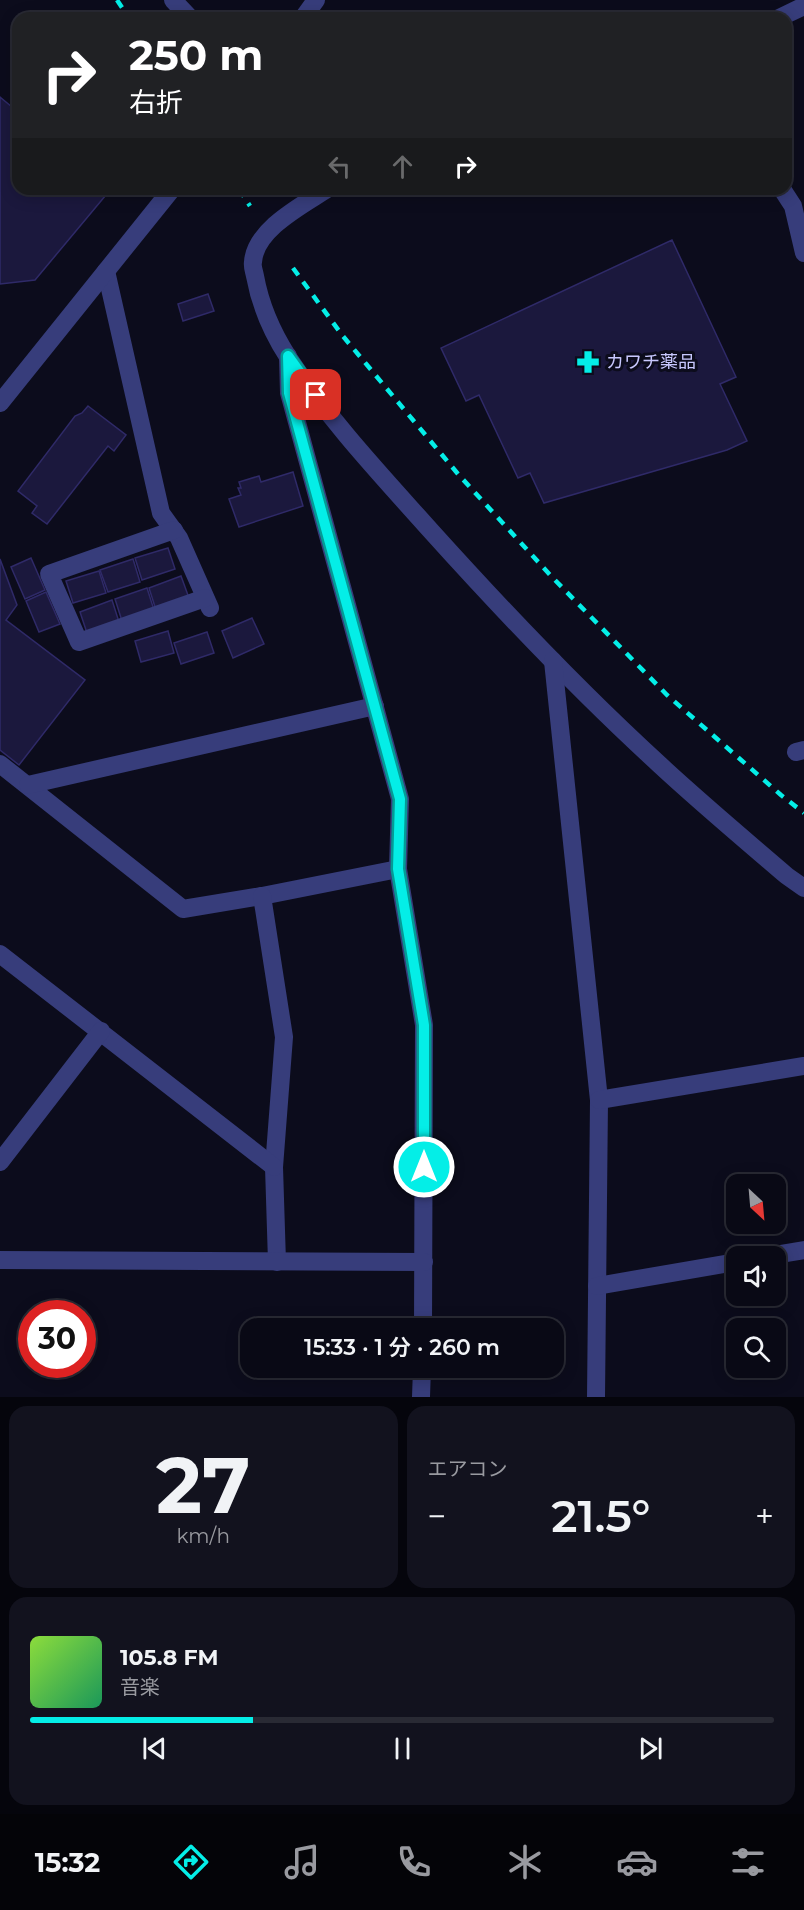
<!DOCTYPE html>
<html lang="ja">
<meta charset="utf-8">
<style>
body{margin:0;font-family:Montserrat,"Noto Sans JP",sans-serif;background:#12121e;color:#f1f3f6;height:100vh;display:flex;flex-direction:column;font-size:22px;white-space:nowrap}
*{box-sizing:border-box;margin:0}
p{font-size:20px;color:#999aa0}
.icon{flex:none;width:33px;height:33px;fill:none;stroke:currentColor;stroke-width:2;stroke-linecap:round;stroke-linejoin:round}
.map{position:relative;height:1397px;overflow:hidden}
.panel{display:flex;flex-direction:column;gap:9px;padding:9px;background:#05050c;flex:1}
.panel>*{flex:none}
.hud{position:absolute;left:12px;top:12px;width:780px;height:183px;border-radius:18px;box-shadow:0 3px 15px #0003,0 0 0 2px #292a34;background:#202124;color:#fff;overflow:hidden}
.needle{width:39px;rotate:154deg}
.controls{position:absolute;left:726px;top:1174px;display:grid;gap:12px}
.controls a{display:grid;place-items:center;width:60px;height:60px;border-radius:12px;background:#090915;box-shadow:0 3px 15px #0003,0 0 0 2px #292a34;font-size:30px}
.speed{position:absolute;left:18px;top:1300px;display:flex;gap:12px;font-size:30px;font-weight:700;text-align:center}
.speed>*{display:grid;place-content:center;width:78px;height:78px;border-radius:50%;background:#090915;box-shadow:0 3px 15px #0003,0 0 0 2px #292a34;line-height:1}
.speed .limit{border:9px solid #d22;background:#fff;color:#111}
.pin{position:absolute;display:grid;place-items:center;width:51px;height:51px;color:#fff;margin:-26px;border-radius:12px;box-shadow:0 3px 9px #0006}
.me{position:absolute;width:66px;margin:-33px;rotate:0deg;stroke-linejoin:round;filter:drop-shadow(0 0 4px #0008)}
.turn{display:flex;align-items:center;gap:21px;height:126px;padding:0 18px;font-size:27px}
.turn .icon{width:78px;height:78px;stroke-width:2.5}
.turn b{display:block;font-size:42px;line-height:51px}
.lanes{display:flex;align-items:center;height:57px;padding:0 18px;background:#0003;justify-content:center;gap:30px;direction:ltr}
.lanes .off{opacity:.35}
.big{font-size:45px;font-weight:600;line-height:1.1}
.panel .card{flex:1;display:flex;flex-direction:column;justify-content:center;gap:9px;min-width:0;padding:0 21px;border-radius:18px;background:#12121e}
.panel .dial{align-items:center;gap:0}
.dial b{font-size:78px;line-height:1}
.song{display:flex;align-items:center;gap:18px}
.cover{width:72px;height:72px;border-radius:9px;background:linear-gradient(135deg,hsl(90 70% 55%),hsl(150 70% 35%))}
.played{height:6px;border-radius:3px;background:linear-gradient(90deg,#04eee7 30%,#292a34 30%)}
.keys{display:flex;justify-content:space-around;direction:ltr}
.heat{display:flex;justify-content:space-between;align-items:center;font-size:33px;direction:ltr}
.panel .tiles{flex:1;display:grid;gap:9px;grid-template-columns:1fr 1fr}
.card:last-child{grid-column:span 2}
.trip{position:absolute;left:240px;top:1318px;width:324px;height:60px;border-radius:18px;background:#090915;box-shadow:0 3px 15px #0003,0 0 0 2px #292a34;font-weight:600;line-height:60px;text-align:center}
.dock{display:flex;height:96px;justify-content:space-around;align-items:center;background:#040408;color:#999aa0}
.dock .icon{width:42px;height:42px}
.dock .current{color:#04eee7}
.dock b{font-size:27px;color:#f1f3f6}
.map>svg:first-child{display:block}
.building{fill:#1b183d;stroke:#2f2a68;stroke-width:1.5}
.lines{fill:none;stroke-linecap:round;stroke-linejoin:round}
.minor{stroke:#373d7b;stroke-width:18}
.rail{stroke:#04eee7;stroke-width:4.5;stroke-dasharray:9 8;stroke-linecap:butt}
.route-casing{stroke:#039b96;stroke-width:15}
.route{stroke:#04eee7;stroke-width:10}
.labels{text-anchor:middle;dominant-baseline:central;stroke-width:6;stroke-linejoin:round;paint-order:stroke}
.poi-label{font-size:18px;fill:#c8c8fe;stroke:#0c0c1c;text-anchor:start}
</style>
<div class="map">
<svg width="804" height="1397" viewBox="0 0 804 1397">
<rect width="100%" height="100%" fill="#0c0c1c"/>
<!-- building -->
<g class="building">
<polygon points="0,97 18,112 18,189 111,189 35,280 0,284"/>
<polygon points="672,240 736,377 720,384 747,441 727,450 544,503 530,473 518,478 479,395 466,401 441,348"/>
<polygon points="208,294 214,311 183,321 178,304"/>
<polygon points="88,406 126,435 114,451 108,446 47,524 32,513 37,506 18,491 75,416 82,413"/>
<polygon points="293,472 303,506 239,527 229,499 241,495 238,488 241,488 239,482 259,476 261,482"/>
<polygon points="168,548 175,569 142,580 135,558"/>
<polygon points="31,558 45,590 25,599 11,567"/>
<polygon points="0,559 17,605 6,620 85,680 19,765 0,750"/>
<polygon points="133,559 140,582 108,592 100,570"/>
<polygon points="99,571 106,593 73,603 66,581"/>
<polygon points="181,576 189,598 156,610 149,588"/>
<polygon points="147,588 154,610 122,621 115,599"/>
<polygon points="46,592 60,624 39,632 26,601"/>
<polygon points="112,600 119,622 87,633 80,612"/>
<polygon points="252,618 264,644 233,658 222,631"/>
<polygon points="168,631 174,653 141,662 135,641"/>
<polygon points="207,632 214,653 181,664 174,643"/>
</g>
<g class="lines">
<!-- minor -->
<g class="minor">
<polyline points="173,0 190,18"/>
<polyline points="303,18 316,0"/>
<polyline points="779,18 804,6"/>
<path d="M327,189C303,205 255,229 253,262C252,266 254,271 255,276C260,304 272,332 288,357C329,420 381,475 431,531C504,612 579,691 660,765C701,803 744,839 787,876L804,888"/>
<polyline points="782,189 793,206 804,253"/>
<polyline points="106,271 161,513 179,538 210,608"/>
<polyline points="288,356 289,393 400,799 398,869 424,1025 423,1329"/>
<polyline points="0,403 172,189"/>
<polyline points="174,530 49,574 79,642 205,598"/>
<polyline points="553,661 599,1100 596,1397"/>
<polyline points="796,752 804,750"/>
<polyline points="0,764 183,909 262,896 398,869"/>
<polyline points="28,785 375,706"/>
<polyline points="262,896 284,1037 274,1167 277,1262"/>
<polyline points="0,954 274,1167"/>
<polyline points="599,1100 804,1066"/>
<polyline points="0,1162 101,1031"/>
<polyline points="763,1257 804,1250"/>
<polyline points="0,1260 424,1262"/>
<polyline points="597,1286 736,1262"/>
<polyline points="421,1397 422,1368"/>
</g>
<!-- rail -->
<g class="rail">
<polyline points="117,0 129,18"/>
<polyline points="239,189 250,206"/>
<polyline points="293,268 342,335 458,474 552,577 667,695 781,795 804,813"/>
</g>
</g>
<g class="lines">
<!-- route casing -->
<g class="route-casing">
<polyline id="route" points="316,395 288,356 289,393 400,799 398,869 424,1025 424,1167"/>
</g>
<!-- route -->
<use href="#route" class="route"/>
</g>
<!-- icons -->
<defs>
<g id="pharmacy-bare" transform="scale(1.8)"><path d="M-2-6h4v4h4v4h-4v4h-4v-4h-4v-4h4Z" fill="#04eee7" stroke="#0c0c1c" stroke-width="2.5" paint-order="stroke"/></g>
</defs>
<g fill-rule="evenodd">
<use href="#pharmacy-bare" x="588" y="362"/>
</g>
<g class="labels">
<!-- poi labels -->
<g class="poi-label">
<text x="606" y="362">カワチ薬品</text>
</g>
</g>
</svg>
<div class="controls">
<a><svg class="needle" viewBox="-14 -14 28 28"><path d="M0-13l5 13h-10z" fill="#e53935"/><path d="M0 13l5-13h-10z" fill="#999aa0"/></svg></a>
<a><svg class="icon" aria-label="sound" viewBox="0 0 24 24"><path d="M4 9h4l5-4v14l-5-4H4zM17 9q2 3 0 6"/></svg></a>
<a><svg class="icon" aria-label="search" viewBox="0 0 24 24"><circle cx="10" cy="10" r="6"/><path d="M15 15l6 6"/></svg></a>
</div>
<div class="speed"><div class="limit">30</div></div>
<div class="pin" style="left:316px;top:395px;background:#d93025"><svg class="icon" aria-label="arrive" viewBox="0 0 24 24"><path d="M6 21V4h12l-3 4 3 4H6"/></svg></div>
<svg class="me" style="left:424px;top:1167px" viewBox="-20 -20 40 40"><circle r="17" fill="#04eee7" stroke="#fff" stroke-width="3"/><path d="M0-11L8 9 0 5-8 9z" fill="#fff"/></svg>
<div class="trip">15:33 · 1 分 · 260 m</div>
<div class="hud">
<div class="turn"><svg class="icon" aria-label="right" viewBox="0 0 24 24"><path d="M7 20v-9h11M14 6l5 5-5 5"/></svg><div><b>250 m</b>右折</div></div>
<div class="lanes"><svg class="icon off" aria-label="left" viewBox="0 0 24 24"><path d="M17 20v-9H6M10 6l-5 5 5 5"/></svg><svg class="icon off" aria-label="ahead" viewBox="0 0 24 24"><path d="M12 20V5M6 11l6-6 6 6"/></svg><svg class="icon" aria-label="right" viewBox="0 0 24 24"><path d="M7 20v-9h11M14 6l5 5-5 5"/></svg></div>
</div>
</div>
<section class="panel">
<div class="tiles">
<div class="card dial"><b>27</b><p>km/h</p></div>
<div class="card"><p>エアコン</p>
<div class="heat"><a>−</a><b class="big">21.5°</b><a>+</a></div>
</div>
<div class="card">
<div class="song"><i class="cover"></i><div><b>105.8 FM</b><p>音楽</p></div></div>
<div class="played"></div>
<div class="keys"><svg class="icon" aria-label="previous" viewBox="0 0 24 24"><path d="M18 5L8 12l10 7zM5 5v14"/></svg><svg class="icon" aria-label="pause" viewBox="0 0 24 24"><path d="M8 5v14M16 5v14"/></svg><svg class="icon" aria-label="next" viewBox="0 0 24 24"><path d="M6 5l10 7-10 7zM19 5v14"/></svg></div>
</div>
</div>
</section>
<nav class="dock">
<b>15:32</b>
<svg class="icon current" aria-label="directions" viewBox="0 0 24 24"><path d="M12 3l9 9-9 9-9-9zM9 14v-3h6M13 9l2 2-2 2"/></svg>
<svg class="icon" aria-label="music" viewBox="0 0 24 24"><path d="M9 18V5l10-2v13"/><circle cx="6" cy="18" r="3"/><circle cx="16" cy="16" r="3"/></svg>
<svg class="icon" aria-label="phone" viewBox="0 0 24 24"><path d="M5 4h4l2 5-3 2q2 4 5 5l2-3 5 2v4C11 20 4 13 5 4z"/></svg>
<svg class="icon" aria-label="climate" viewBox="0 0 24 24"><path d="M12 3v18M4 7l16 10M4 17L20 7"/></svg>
<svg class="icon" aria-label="car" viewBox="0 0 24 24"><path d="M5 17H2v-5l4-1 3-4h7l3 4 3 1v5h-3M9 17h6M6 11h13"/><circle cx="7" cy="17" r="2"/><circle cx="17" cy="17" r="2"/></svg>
<svg class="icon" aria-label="filters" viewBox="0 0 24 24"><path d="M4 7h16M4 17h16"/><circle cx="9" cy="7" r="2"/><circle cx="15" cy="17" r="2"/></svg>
</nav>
